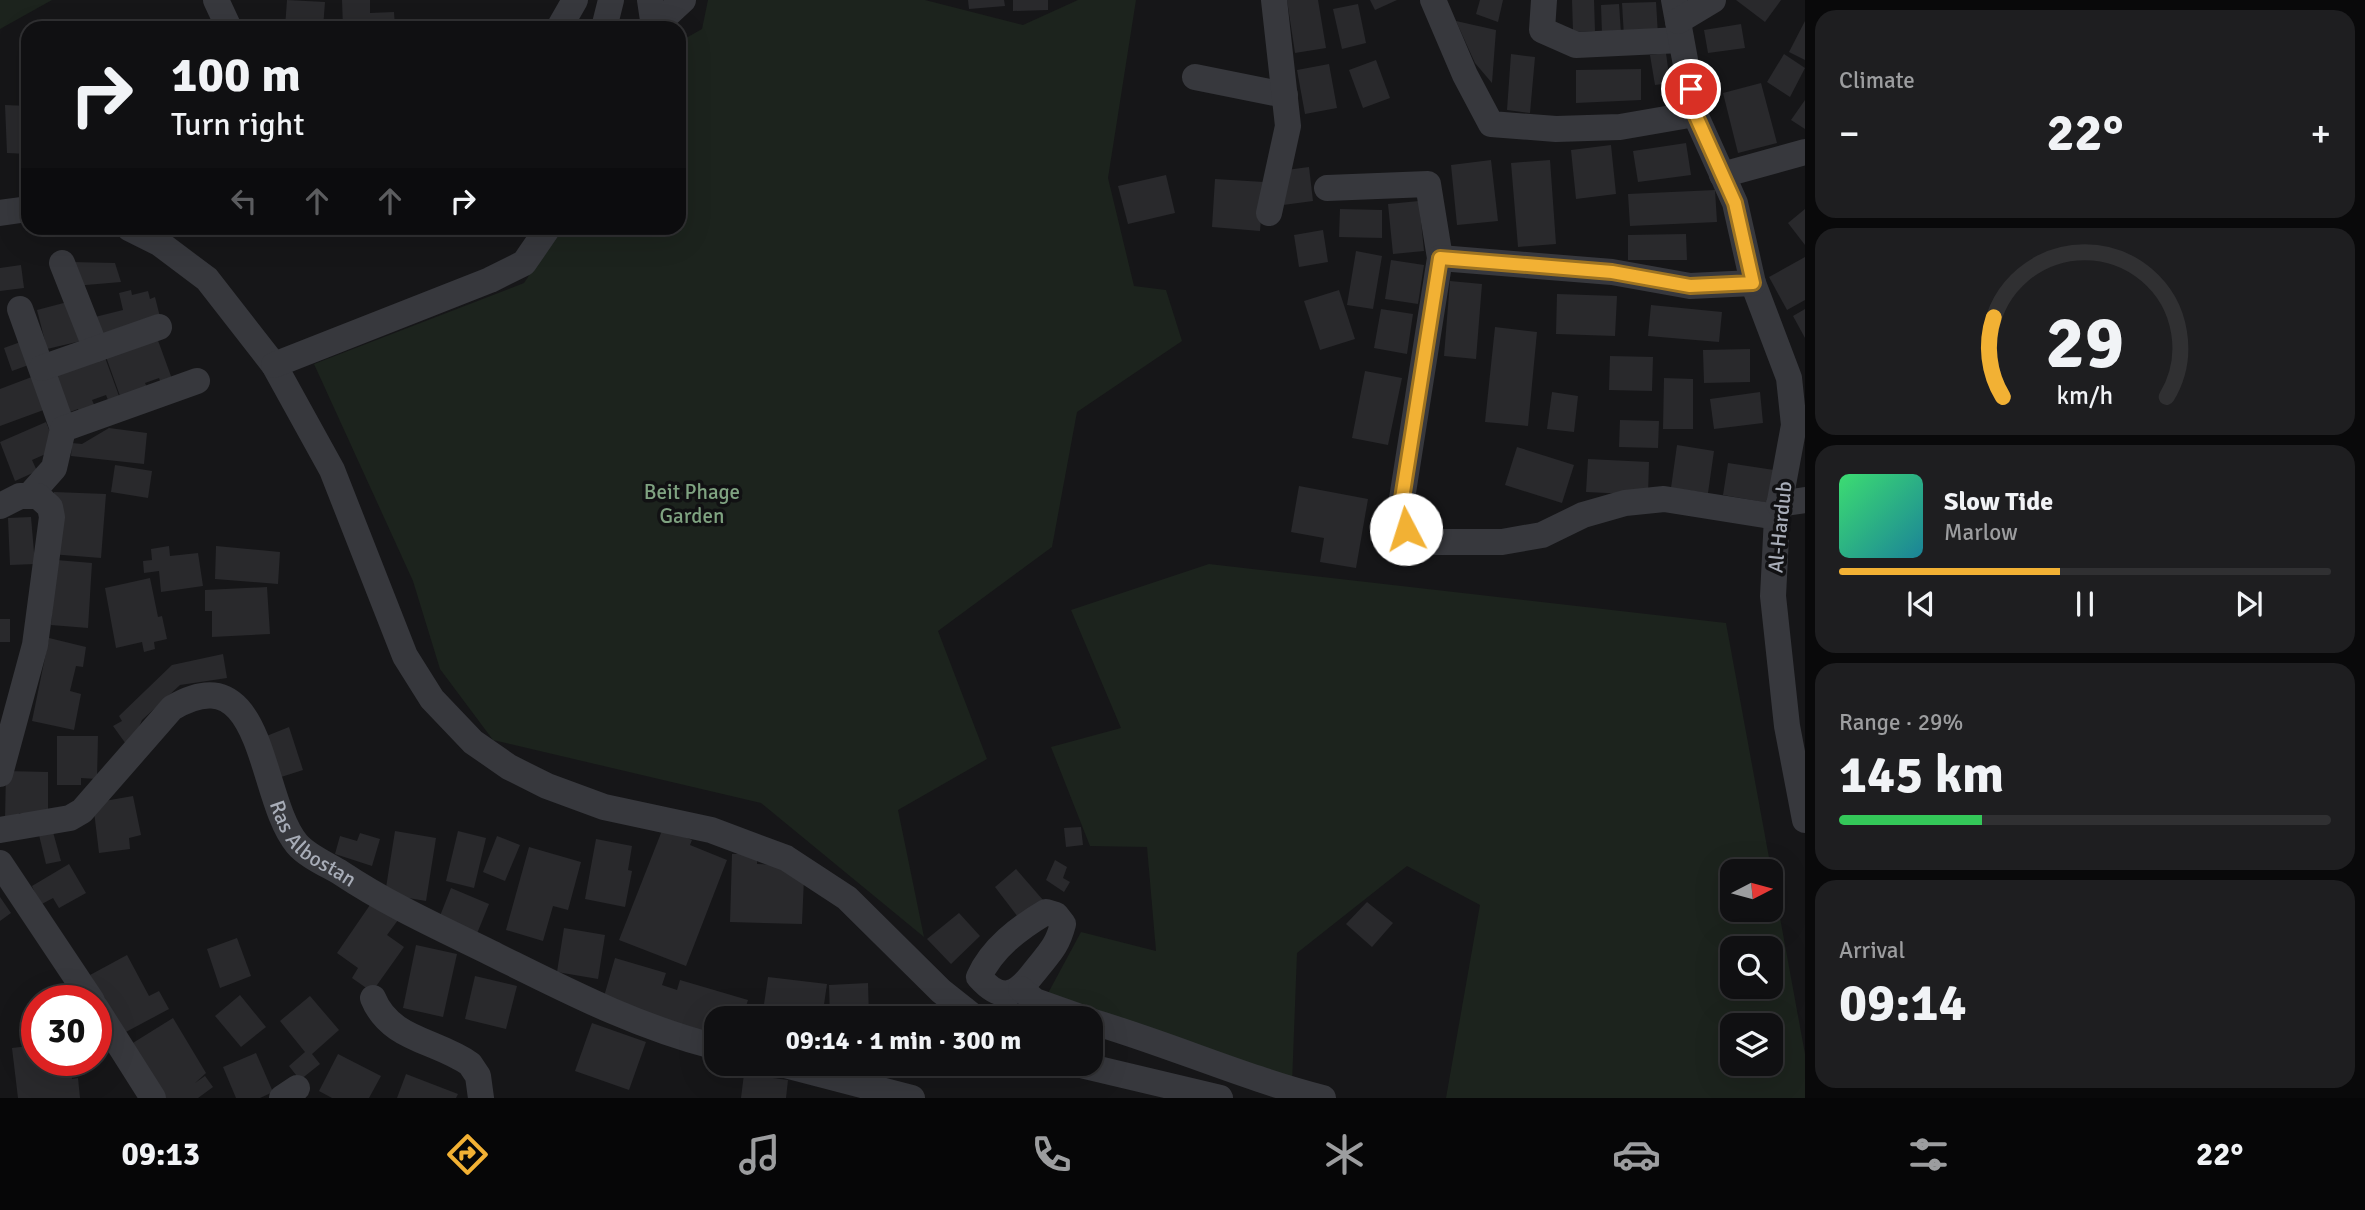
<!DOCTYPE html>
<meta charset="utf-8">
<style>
body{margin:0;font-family:Signika,sans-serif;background:#1e1e20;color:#f1f3f6;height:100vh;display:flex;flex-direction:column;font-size:26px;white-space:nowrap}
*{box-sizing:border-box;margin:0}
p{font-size:23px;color:#9c9d9f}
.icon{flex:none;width:38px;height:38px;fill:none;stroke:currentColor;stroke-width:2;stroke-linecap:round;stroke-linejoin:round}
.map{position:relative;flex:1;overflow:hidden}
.side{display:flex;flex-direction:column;gap:10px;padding:10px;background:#09090a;width:560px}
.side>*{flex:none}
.guide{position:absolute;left:21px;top:21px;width:665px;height:214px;border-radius:21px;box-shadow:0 7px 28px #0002,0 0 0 2px #303032;background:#101012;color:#f1f3f6;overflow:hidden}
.needle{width:46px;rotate:84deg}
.buttons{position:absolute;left:1720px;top:859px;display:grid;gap:14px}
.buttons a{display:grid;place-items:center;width:63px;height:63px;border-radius:14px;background:#101012;box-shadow:0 7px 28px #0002,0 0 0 2px #303032;font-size:35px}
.speed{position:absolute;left:21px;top:985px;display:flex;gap:14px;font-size:35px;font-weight:700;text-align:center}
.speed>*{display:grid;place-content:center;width:91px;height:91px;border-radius:50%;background:#101012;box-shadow:0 7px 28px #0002,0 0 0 2px #303032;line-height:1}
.speed .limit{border:10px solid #d22;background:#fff;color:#111}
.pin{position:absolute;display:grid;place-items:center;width:60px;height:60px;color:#fff;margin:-30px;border:4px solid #fff;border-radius:50%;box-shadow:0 2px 7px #0007}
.me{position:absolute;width:77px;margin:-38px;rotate:355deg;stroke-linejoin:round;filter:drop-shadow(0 0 5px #0008)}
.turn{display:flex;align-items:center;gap:24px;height:147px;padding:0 35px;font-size:32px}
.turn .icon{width:91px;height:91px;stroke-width:2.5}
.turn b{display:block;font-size:49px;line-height:60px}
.lanes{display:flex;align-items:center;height:66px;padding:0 35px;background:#0003;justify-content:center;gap:35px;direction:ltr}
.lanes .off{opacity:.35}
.big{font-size:52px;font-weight:700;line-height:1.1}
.side .widget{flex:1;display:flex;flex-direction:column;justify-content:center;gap:10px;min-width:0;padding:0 24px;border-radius:21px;background:#1e1e20}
.side .dial{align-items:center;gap:0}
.dial svg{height:182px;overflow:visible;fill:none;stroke:#303032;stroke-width:7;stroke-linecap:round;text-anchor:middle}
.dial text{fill:#f1f3f6;stroke:none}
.song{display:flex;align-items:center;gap:21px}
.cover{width:84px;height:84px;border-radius:10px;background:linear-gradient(135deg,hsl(140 70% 55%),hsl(190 70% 35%))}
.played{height:7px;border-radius:4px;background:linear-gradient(90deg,#f2b134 45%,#303032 45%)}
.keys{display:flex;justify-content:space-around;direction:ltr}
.heat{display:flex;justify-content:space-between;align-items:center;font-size:38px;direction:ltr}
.charge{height:10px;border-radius:5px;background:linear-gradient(90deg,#34c759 29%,#303032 0)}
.trip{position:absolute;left:704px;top:1006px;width:399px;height:70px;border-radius:21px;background:#101012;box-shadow:0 7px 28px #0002,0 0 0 2px #303032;font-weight:700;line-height:70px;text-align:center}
.menu{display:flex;height:112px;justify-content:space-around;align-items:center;background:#060607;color:#9c9d9f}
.menu .icon{width:49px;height:49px}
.menu .active{color:#f2b134}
.menu b{font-size:32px;color:#f1f3f6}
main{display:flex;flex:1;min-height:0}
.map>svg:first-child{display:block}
.green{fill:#1c231d;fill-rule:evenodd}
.building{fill:#29292c}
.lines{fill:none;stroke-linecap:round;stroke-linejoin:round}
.minor{stroke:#37383d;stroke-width:26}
.route-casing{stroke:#9d7322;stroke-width:18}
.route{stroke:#f2b134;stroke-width:12}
.labels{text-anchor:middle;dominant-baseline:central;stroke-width:7;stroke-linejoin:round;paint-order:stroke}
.park-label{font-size:21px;fill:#7fa381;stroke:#111113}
.street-label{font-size:21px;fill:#a8adb8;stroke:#111113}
</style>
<main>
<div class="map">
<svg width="1805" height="1098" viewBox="0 0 1805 1098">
<rect width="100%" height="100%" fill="#161618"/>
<!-- green -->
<g class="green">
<polygon points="0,0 52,0 0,29"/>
<polygon points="708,0 925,0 1023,25 1078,0 1136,0 1108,178 1134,286 1166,290 1182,341 1077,412 1052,547 938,631 987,759 898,810 924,937 761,803 493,740 440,669 413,581 314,364 524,283 561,228 679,228 679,42 702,29"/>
<path d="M1209,564L1726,623L1805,1054V1098H1446L1480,905L1407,866L1297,953L1292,1084L1046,997L1081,932L1156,951L1147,847L1090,846L1051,747L1121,728L1071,610ZM1732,872H1771V910H1732ZM1732,948H1771V987H1732ZM1732,1026H1771V1064H1732Z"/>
</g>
<!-- building -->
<g class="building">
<polygon points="287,0 325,2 323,28 285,28"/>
<polygon points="342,0 370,0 370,13 394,12 395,28 343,28"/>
<polygon points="968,0 1004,0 1005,6 969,9"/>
<polygon points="1013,0 1048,0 1048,10 1013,11"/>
<polygon points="1287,0 1318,0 1326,48 1295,53"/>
<polygon points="1370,0 1397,0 1375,10"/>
<polygon points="1480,0 1503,0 1498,22 1476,14"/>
<polygon points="1572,0 1594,0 1595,31 1573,32"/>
<polygon points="1736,0 1781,0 1765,22"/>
<polygon points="1656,2 1658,35 1624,37 1622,3"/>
<polygon points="1358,4 1366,43 1342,49 1333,9"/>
<polygon points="1619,4 1621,33 1602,34 1601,5"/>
<polygon points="1456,21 1496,30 1492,83 1475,63"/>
<polygon points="1805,21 1805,60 1789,52"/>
<polygon points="1741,24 1745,48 1708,53 1704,30"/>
<polygon points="1666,53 1670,83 1655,85 1650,55"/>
<polygon points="1511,54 1535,57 1530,113 1507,110"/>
<polygon points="1784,54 1805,68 1790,97 1767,82"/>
<polygon points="1376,60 1390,98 1363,108 1349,70"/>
<polygon points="1329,64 1337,108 1305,114 1297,70"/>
<polygon points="1641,69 1641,100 1576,103 1576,70"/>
<polygon points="1761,83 1777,143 1738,153 1723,93"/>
<polygon points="1805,100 1805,129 1791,120"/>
<polygon points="5,105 28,106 28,154 7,153"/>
<polygon points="1686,143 1691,175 1638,182 1633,151"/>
<polygon points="1611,145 1616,194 1576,199 1571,150"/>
<polygon points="1491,160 1498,221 1457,225 1451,165"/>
<polygon points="1550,160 1556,244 1518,247 1511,163"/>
<polygon points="1309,167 1313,201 1283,205 1279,171"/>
<polygon points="1166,175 1175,213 1128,224 1118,186"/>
<polygon points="1215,179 1264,182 1260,231 1212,227"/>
<polygon points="1715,190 1717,222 1630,226 1628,194"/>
<polygon points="1419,201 1424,251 1393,254 1388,204"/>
<polygon points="1340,209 1382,210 1382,238 1339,237"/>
<polygon points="1805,209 1805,245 1788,223"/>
<polygon points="1323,230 1328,262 1299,267 1294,235"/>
<polygon points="1686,234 1687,260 1628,260 1628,235"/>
<polygon points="1356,251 1382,256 1373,309 1347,305"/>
<polygon points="1805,257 1805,300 1787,310 1769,277"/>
<polygon points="1391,260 1424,265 1418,304 1385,299"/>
<polygon points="71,262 115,263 121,282 74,286"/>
<polygon points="21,265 24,288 0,291 0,268"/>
<polygon points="1450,281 1482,284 1476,359 1444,356"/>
<polygon points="131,290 132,295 148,291 150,299 155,297 161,321 95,337 91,318 123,310 119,293"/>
<polygon points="1339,290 1355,339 1320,350 1304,301"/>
<polygon points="1557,294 1617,296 1615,336 1556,334"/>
<polygon points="75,300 85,340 47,349 37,310"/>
<polygon points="1651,305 1722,312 1719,342 1648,336"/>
<polygon points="1381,309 1413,314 1407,354 1374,348"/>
<polygon points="1805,309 1805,338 1793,316"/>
<polygon points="1495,327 1537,332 1528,426 1485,422"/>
<polygon points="156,335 172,379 161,383 159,378 145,383 149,392 120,396 105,354"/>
<polygon points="26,340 34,363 12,371 4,348"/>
<polygon points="1750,349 1750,382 1704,383 1703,350"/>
<polygon points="103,352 119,396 108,400 106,395 92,400 96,409 81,415 78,409 67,413 52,371"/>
<polygon points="1610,356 1653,357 1652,391 1609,390"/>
<polygon points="1365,371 1402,378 1388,445 1352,438"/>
<polygon points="37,375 49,408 0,426 0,389"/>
<polygon points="1664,378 1693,379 1693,429 1663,429"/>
<polygon points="1552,392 1578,396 1574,432 1547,429"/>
<polygon points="1760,392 1763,423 1714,429 1710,399"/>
<polygon points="1620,420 1659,421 1658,448 1619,447"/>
<polygon points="46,422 57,449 32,460 37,471 15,481 0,442"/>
<polygon points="109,428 147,433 144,464 71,456 72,443 82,444"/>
<polygon points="1677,445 1714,451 1708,493 1671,488"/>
<polygon points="1517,447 1574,465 1562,503 1505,485"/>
<polygon points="1588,459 1649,462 1648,495 1586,492"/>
<polygon points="1728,463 1774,470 1769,503 1723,495"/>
<polygon points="115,465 152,471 148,498 111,492"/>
<polygon points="1299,486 1368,499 1356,568 1320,562 1324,538 1291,532"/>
<polygon points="54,492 106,494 101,558 50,554"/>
<polygon points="31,517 35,564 10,565 8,518"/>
<polygon points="169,546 170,556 198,553 203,586 161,592 159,571 144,573 143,561 152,560 151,549"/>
<polygon points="216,546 280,552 278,584 215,579"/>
<polygon points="56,560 92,563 88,628 51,625"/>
<polygon points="150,578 158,617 162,616 167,639 154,642 155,649 144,652 142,642 116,648 105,588"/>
<polygon points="267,587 270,634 212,637 212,611 205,611 205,590"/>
<rect x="0" y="619" width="10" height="23"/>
<polygon points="49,638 86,647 83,667 76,666 70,691 81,694 74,730 32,721"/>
<polygon points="223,654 227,678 180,685 142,720 134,738 126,744 113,726 122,721 119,716 172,665"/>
<polygon points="289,727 303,770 278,778 264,737"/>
<polygon points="57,736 98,736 97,779 81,778 81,785 57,785"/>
<polygon points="6,771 48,772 48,814 19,813 18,820 5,820"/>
<polygon points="133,796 141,835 129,838 130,849 99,853 93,803"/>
<polygon points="1081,827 1083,845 1066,847 1064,828"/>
<polygon points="663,828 692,840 690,845 727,860 686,966 619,940"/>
<polygon points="395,831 436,838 426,901 385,894"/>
<polygon points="458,831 486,838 474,888 446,881"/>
<polygon points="53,832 61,861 46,864 39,835"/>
<polygon points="360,833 380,839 372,866 335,854 340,836 357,841"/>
<polygon points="497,836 520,845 505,881 483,872"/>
<polygon points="596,839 632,846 628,870 632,871 625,907 585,899"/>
<polygon points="529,847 581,862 568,910 553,906 543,941 506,930"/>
<polygon points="732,854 757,854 757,864 796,866 804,878 802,924 730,922"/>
<polygon points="1055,860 1067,867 1063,878 1070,882 1064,892 1046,880"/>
<polygon points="69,864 86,893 59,908 53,898 40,905 32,886"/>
<polygon points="1016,869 1043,900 1018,917 995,887"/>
<polygon points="451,888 489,904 476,936 438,921"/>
<polygon points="0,897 11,913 0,921"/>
<polygon points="372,902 398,920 387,935 404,947 372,992 352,978 358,968 337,953"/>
<polygon points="1367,902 1393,923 1372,947 1346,924"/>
<polygon points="959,913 980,936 951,964 927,939"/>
<polygon points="564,928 605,935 598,979 557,972"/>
<polygon points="237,938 251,976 220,988 207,949"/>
<polygon points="416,945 457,954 443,1017 403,1008"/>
<polygon points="127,955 149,996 159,991 169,1009 124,1033 90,975"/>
<polygon points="615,958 666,973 662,985 677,990 680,980 748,1000 742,1018 716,1018 716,1037 603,1000"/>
<polygon points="475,976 517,986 506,1029 465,1019"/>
<polygon points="768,977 827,984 822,1018 762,1018"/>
<polygon points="868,983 869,1018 830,1018 829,985"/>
<polygon points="240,995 266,1027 241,1047 215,1016"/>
<polygon points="310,996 339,1030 312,1054 320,1064 300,1080 289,1066 305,1052 280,1021"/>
<polygon points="173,1018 206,1073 195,1083 205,1076 213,1087 198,1098 162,1098 128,1046"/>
<polygon points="592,1023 646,1042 629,1090 575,1071"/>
<polygon points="37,1045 37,1060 70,1060 72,1079 78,1078 80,1098 18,1098 12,1048"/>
<polygon points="256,1053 273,1092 260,1098 236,1098 223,1067"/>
<polygon points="338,1054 381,1076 369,1098 332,1098 319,1091"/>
<polygon points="406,1074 458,1094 456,1098 397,1098"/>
<polygon points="744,1074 788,1080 786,1098 741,1098"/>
</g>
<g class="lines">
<!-- minor -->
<g class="minor">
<polyline points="216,0 229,28"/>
<polyline points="650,0 654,27 683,0"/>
<polyline points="1433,0 1465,75 1491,124 1556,129 1620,127 1695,114"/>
<polyline points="1544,0 1542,30 1576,45 1681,40"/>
<polyline points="1674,0 1695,114 1735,203 1753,283 1789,378 1794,425 1777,517 1773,596 1787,726 1805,820"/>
<polyline points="1678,21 1713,0"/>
<polyline points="559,28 575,0"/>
<polyline points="604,28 611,0"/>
<polyline points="1195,77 1285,95"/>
<polyline points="1722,175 1805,152"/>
<polyline points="1327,188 1428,184 1440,258 1401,505 1406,529 1426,542 1502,542 1542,535 1583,515 1625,503 1664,499 1777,517"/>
<polyline points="0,213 28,209"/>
<polyline points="1269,213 1288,126 1274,0"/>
<polyline points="129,228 159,243 207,279 274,365 332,470 405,656 432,699 473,742 509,767 547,786 604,807 711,830 786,858 847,898 941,991 975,1018"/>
<polyline points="1440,258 1612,272 1690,286 1753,283"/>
<polyline points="62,263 96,349"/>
<polyline points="20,309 63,429"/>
<polyline points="274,365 490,280 524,263 548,228"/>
<polyline points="42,368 159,327"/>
<polyline points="30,495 54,468 63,429 197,381"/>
<polyline points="1779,504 1805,500"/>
<polyline points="0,506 20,496 38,496 50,507 52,517 35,645 0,774"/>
<path id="s1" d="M0,830L70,818L82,811L172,708C266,652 258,798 297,844C307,856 328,865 341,873C389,905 440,928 491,953C566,990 634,1026 716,1047"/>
<polyline points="0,863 92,1001"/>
<path d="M1046,912L1056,915L1063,924C1057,947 1049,953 1035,971C1016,996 1002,1003 979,977C992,948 1019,928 1046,912Z"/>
<polyline points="1021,989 1035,1001 1083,1018"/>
<path d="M373,998C390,1040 436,1040 470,1064L478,1076L481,1098"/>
<polyline points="96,1008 153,1098"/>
<path d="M1090,1021C1169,1044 1244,1078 1323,1098"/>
<polyline points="781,1064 912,1098"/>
<polyline points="1077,1064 1220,1098"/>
<polyline points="282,1098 297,1088"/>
</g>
</g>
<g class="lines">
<!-- route casing -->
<g class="route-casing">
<polyline id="route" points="1406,529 1401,505 1440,258 1612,272 1690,286 1753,283 1735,203 1695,114 1691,89"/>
</g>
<!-- route -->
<use href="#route" class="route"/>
</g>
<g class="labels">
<!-- park labels -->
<g class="park-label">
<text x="692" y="492">Beit Phage<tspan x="692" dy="24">Garden</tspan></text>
</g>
<!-- street labels -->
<g class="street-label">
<text transform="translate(1780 527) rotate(-84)">Al-Hardub</text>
<text stroke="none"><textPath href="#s1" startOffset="453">Ras Albostan</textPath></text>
</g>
</g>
</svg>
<div class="buttons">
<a><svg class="needle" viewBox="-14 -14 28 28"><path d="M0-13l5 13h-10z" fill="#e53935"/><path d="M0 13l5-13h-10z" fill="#9c9d9f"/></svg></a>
<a><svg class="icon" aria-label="search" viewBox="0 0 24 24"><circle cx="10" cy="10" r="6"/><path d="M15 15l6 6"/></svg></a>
<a><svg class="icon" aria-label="layers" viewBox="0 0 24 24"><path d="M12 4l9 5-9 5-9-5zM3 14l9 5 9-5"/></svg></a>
</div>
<div class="speed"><div class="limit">30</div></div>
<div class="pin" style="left:1691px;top:89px;background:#d93025"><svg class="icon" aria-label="arrive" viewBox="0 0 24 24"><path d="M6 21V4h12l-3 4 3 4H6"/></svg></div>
<svg class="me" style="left:1406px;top:529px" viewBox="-20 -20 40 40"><circle r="19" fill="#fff"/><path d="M0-13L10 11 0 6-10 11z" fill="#f2b134"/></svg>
<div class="trip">09:14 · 1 min · 300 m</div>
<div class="guide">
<div class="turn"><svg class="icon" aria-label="right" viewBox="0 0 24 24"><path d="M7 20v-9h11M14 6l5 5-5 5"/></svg><div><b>100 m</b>Turn right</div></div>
<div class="lanes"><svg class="icon off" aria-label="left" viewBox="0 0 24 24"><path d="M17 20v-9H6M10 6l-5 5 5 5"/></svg><svg class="icon off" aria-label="ahead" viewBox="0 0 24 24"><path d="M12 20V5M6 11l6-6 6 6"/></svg><svg class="icon off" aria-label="ahead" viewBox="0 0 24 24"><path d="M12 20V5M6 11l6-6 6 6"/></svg><svg class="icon" aria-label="right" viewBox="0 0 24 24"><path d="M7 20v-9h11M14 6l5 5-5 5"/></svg></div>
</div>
</div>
<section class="side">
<div class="widget"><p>Climate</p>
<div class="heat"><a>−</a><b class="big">22°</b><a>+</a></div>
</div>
<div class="widget dial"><svg viewBox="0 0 100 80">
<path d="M14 69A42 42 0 1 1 86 69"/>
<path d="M14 69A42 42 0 0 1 10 34" stroke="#f2b134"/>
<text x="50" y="56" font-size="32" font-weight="700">29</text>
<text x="50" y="72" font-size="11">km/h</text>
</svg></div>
<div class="widget">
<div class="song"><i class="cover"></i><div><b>Slow Tide</b><p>Marlow</p></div></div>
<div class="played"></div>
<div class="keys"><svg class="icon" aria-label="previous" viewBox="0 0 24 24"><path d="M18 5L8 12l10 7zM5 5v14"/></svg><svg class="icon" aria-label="pause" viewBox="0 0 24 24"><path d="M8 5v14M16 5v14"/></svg><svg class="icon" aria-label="next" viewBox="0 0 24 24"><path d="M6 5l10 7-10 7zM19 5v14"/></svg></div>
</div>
<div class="widget"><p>Range · 29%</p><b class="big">145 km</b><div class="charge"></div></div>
<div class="widget"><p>Arrival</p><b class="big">09:14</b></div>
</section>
</main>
<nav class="menu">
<b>09:13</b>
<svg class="icon active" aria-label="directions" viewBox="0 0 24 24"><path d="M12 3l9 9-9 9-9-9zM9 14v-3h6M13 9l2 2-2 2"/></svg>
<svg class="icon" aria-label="music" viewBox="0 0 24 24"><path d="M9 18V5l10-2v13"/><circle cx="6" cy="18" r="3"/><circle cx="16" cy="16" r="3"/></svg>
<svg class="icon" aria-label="phone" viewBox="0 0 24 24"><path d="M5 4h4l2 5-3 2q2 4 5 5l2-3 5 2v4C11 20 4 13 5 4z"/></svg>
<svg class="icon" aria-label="climate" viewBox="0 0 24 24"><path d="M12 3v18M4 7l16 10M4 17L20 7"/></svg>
<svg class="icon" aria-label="car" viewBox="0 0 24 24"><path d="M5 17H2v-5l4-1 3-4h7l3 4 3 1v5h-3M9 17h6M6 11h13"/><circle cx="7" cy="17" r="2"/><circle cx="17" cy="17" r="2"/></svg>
<svg class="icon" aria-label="filters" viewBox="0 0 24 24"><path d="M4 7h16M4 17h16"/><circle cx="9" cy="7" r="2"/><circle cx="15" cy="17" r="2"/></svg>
<b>22°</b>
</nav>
